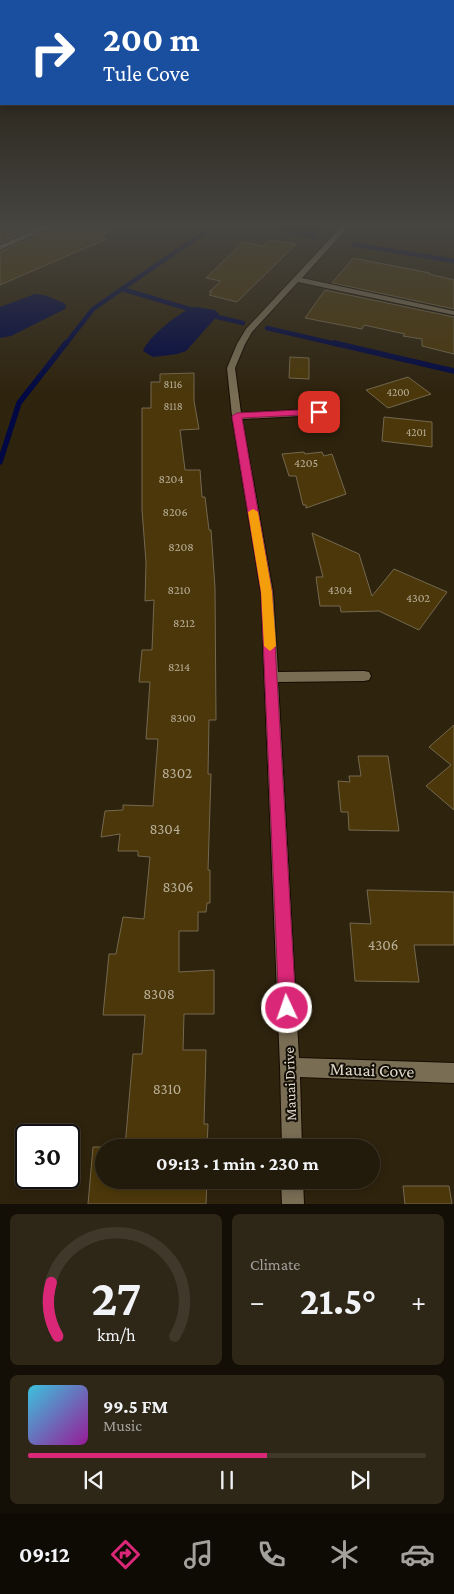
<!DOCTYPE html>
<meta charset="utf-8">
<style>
body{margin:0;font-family:"Crimson Pro",serif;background:#2e2718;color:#f1f3f6;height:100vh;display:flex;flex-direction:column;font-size:19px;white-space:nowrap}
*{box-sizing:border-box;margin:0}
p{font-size:16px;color:#a2a19c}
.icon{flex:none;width:28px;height:28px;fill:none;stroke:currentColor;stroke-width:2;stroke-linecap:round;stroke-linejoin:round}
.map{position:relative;height:1204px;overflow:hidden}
.details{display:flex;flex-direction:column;gap:10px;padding:10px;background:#130e06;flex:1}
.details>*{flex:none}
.banner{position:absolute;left:0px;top:0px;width:455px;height:105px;box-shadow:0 2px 8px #0003,0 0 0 1px #3f382b;background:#1a4fa0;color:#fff;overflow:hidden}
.speed{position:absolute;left:15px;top:1124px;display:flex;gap:10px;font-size:25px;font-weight:700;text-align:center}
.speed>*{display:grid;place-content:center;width:65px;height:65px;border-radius:50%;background:#221a0a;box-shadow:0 2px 8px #0003,0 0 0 1px #3f382b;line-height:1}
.speed .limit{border:2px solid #111;border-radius:8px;background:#fff;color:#111}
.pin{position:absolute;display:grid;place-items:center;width:42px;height:42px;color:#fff;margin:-21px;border-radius:10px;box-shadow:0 2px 8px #0006}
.me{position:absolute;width:55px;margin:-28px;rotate:357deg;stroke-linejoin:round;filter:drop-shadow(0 0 4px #0008)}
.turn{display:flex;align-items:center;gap:18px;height:105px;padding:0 20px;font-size:22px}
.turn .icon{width:65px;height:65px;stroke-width:2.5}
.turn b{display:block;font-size:35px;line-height:42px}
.big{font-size:38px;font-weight:700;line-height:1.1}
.details .widget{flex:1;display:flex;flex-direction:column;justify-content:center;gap:8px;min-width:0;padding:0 18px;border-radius:8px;background:#2e2718}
.details .dial{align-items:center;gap:0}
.dial svg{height:130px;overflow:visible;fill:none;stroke:#3f382b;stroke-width:7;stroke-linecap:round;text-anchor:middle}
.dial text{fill:#f1f3f6;stroke:none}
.song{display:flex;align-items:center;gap:15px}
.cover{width:60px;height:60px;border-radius:8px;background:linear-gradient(135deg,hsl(190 70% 55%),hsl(300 70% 35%))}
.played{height:5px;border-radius:2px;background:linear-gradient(90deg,#db2777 60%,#3f382b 60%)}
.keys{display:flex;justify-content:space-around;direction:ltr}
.heat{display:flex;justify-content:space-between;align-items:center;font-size:28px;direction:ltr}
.details .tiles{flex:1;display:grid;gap:10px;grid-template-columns:1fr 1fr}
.widget:last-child{grid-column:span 2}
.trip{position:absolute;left:95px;top:1139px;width:285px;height:50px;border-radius:25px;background:#221a0a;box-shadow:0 2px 8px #0003,0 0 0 1px #3f382b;font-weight:700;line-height:50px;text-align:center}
.menu{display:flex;height:80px;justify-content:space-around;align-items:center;background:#0e0a04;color:#a2a19c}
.menu .icon{width:35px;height:35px}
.menu .selected{color:#db2777}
.menu b{font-size:22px;color:#f1f3f6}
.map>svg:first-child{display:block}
.water{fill:#010843}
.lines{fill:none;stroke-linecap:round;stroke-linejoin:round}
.stream-far1{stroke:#010843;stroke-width:4.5}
.stream{stroke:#010843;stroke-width:5.5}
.building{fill:#4b3709;stroke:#74684f}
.street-casing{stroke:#160c00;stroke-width:2}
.street{fill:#796d54;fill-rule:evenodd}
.route{fill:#db2777;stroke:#8e194d}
.slow{fill:#f59e0b}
.labels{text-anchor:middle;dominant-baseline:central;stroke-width:4;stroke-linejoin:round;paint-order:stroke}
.far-number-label{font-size:11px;fill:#bab09a}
.number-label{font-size:12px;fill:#bab09a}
.near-number-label{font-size:15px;fill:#bab09a}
.street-label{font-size:15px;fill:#dfd8cb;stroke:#120e05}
.near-street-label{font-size:18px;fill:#dfd8cb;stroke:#120e05}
</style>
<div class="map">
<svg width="454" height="1204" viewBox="0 0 454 1204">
<rect width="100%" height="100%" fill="#2e230d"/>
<!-- water -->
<g class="water">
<polygon points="272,226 323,226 315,233 308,235"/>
<polygon points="35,294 44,295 64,303 66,306 65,309 11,336 0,338 0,307"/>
<path d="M195,307L215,310L219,314L186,351L177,354L153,357L143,351C146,339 182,309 195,307Z"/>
</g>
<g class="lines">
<!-- stream-far1 -->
<g class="stream-far1">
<polyline points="268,226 316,237"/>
<polyline points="353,244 454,261"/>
<polyline points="122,289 196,311"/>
<polyline points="209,315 243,323"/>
<polyline points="267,328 340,345"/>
<polyline points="65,345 93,309 213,226"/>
</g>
<!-- stream -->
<g class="stream">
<polyline points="334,343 454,371"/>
<polyline points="0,462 19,403 66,343"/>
</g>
</g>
<!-- building -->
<g class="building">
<polygon points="0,226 38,226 0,243"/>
<polygon points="55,226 119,226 100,236 106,239 0,285 0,252"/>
<polygon points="270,240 296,244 237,302 209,295 212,292 209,292 221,281 206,278 243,242 263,246"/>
<polygon points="353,258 430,273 429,274 454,280 454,309 332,283"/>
<polygon points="325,290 454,317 454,354 422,346 422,339 403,336 405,334 364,325 362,329 305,318"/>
<polygon points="290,357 309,358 309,379 289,378"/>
<polygon points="194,373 194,401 199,429 180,430 185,470 200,470 202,497 205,497 209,530 211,530 215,588 216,720 209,720 208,774 211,774 208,870 210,870 210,903 207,903 206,912 198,912 198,931 179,931 179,972 214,970 214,1014 184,1014 183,1050 206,1050 204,1124 208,1124 207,1148 104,1148 104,1180 207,1180 206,1204 88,1204 93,1147 125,1147 133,1054 142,1054 145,1015 103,1015 109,954 116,954 123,917 144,919 150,857 138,856 138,851 118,851 120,834 101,837 105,811 123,810 123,805 153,806 158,739 146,739 150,682 139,682 142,650 152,650 154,600 145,601 146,562 142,510 142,408 151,408 151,382 160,382 160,374"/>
<polygon points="408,377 431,394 388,408 366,390"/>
<polygon points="384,417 432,422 432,447 382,441"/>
<polygon points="304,452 305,454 322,452 324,456 332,454 346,494 306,508 306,505 303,505 296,476 289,476 282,454"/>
<polygon points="312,533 359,554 372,596 394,569 447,592 419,630 379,611 341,612 340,606 320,606 316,577 323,577"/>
<polygon points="454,725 454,810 426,786 451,765 429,747"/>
<polygon points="358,756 388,756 399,831 349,830 348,812 341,812 338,781 350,782 349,776 361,776"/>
<polygon points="367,890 454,892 454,945 414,945 419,982 355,981 350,923 371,924"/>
<polygon points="403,1186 449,1186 452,1204 405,1204"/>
</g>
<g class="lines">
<!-- street casing -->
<g class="street-casing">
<g id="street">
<polygon points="43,226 53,226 0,250 0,245"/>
<polygon points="342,226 349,226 302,278 454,311 454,315 298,282 252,332 245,344 235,368 241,413 319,409 324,412 319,415 242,419 273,592 278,672 364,671 369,672 371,676 369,680 364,681 278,682 299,1058 454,1063 454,1083 300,1077 302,1148 282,1148 280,1067 261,592 232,416 227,368 237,344 246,329"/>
<polygon points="281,1180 303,1180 304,1204 282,1204"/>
</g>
</g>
<!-- street -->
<use href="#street" class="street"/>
</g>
<!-- sky -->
<linearGradient id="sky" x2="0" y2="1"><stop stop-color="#191307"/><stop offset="0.57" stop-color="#464540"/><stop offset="1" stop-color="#464540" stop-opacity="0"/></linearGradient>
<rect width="454" height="395" fill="url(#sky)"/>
<!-- route -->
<polygon class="route" points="319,409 324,412 322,414 242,418 272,592 296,1008 293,1014 287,1017 281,1014 279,1008 261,592 232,416 237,413"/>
<!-- slow -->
<polygon class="slow" points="253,509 258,512 272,592 276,646 270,651 264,646 261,592 248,512"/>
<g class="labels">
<!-- far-number labels -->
<g class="far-number-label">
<text x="173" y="384">8116</text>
<text x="398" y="392">4200</text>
<text x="173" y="406">8118</text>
<text x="416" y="432">4201</text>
</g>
<!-- number labels -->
<g class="number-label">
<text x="306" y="463">4205</text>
<text x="171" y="479">8204</text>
<text x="175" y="512">8206</text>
<text x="181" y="547">8208</text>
<text x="179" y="590">8210</text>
<text x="340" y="590">4304</text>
<text x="418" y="598">4302</text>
<text x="184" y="623">8212</text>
<text x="179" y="667">8214</text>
<text x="183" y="718">8300</text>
</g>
<!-- near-number labels -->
<g class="near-number-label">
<text x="177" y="773">8302</text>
<text x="165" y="829">8304</text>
<text x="178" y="887">8306</text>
<text x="383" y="945">4306</text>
<text x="159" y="994">8308</text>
<text x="167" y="1089">8310</text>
</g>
<!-- street labels -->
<g class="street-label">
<text transform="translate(290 1084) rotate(-92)">Mauai Drive</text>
</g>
<!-- near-street labels -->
<g class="near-street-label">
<text transform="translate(372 1070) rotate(2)">Mauai Cove</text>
</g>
</g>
</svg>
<div class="speed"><div class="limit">30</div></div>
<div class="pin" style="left:319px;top:412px;background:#d93025"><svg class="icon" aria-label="arrive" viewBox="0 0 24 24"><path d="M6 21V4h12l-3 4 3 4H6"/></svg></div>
<svg class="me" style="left:287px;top:1008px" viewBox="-20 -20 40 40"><circle r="17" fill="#db2777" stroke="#fff" stroke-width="3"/><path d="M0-11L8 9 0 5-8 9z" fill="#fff"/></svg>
<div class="trip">09:13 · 1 min · 230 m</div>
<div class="banner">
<div class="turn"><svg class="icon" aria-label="right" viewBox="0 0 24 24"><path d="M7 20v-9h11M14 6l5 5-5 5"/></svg><div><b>200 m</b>Tule Cove</div></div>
</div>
</div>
<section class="details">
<div class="tiles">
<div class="widget dial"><svg viewBox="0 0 100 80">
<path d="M14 69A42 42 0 1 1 86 69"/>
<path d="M14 69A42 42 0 0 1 10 36" stroke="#db2777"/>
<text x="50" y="56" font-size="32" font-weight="700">27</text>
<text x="50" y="72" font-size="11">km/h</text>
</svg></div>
<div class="widget"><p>Climate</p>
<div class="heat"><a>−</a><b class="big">21.5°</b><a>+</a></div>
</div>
<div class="widget">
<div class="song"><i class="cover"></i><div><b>99.5 FM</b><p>Music</p></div></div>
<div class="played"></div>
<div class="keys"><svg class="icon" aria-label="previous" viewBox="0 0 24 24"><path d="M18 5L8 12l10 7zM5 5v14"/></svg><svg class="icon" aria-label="pause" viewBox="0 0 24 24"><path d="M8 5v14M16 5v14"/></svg><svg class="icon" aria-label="next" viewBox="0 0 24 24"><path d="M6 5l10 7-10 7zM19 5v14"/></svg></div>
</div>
</div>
</section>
<nav class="menu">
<b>09:12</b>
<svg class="icon selected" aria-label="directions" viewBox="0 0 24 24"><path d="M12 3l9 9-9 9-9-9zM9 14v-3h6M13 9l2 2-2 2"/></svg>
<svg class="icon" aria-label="music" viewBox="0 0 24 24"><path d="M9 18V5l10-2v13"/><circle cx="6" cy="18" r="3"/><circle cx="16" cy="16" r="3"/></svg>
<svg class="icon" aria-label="phone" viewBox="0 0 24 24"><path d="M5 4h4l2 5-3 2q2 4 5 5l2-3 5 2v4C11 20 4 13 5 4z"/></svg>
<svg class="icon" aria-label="climate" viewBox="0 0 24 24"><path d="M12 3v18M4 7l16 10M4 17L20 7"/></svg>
<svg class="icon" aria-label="car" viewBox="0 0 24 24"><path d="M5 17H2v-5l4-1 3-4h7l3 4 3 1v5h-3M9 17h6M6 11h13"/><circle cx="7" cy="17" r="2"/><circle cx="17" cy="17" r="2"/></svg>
</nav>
